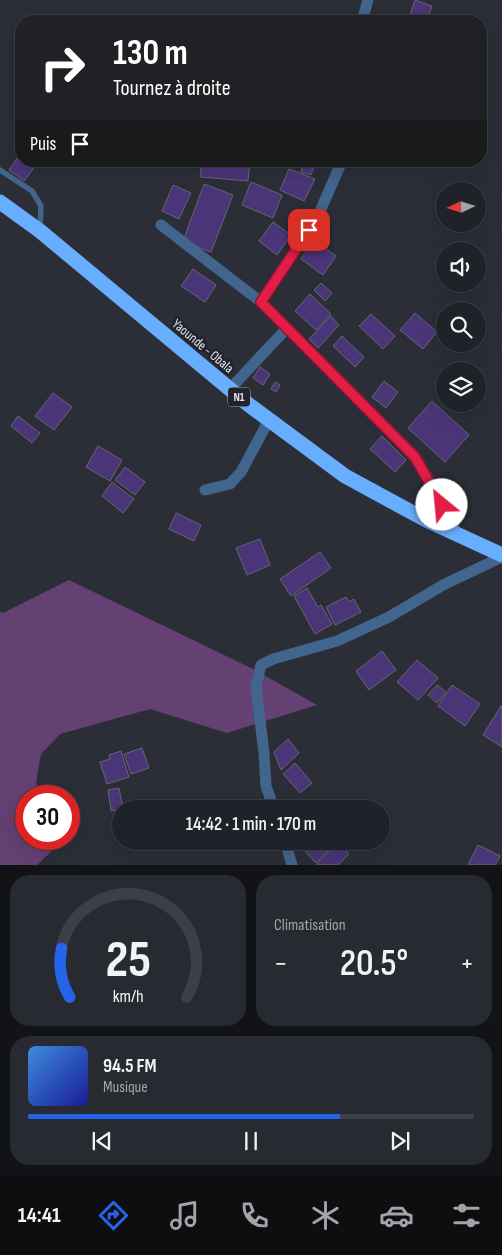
<!DOCTYPE html>
<html lang="fr">
<meta charset="utf-8">
<style>
body{margin:0;font-family:"Sofia Sans Condensed",sans-serif;background:#282a31;color:#f1f3f6;height:100vh;display:flex;flex-direction:column;font-size:19px;white-space:nowrap}
*{box-sizing:border-box;margin:0}
p{font-size:16px;color:#a2a4a8}
.icon{flex:none;width:28px;height:28px;fill:none;stroke:currentColor;stroke-width:2;stroke-linecap:round;stroke-linejoin:round}
.map{position:relative;height:865px;overflow:hidden}
.details{display:flex;flex-direction:column;gap:10px;padding:10px;background:#121317;flex:1}
.details>*{flex:none}
.hud{position:absolute;left:15px;top:15px;width:472px;height:152px;border-radius:20px;box-shadow:0 5px 20px #0002,0 0 0 1px #3d3f46;background:#202124;color:#fff;overflow:hidden}
.needle{width:32px;rotate:266deg}
.buttons{position:absolute;left:436px;top:182px;display:grid;gap:10px}
.buttons a{display:grid;place-items:center;width:50px;height:50px;border-radius:50%;background:#202229;box-shadow:0 5px 20px #0002,0 0 0 1px #3d3f46;font-size:25px}
.speed{position:absolute;left:15px;top:785px;display:flex;gap:10px;font-size:25px;font-weight:700;text-align:center}
.speed>*{display:grid;place-content:center;width:65px;height:65px;border-radius:50%;background:#202229;box-shadow:0 5px 20px #0002,0 0 0 1px #3d3f46;line-height:1}
.speed .limit{border:8px solid #d22;background:#fff;color:#111}
.pin{position:absolute;display:grid;place-items:center;width:42px;height:42px;color:#fff;margin:-21px;border-radius:10px;box-shadow:0 2px 8px #0006}
.me{position:absolute;width:55px;margin:-28px;rotate:332deg;stroke-linejoin:round;filter:drop-shadow(0 0 4px #0008)}
.turn{display:flex;align-items:center;gap:18px;height:105px;padding:0 15px;font-size:22px}
.turn .icon{width:65px;height:65px;stroke-width:2.5}
.turn b{display:block;font-size:35px;line-height:42px}
.then{display:flex;align-items:center;height:48px;padding:0 15px;background:#0003;gap:10px;font-size:19px}
.big{font-size:38px;font-weight:600;line-height:1.1}
.details .card{flex:1;display:flex;flex-direction:column;justify-content:center;gap:8px;min-width:0;padding:0 18px;border-radius:20px;background:#282a31}
.details .dial{align-items:center;gap:0}
.dial svg{height:130px;overflow:visible;fill:none;stroke:#3d3f46;stroke-width:7;stroke-linecap:round;text-anchor:middle}
.dial text{fill:#f1f3f6;stroke:none}
.song{display:flex;align-items:center;gap:15px}
.cover{width:60px;height:60px;border-radius:8px;background:linear-gradient(135deg,hsl(210 70% 55%),hsl(240 70% 35%))}
.played{height:5px;border-radius:2px;background:linear-gradient(90deg,#2563eb 70%,#3d3f46 70%)}
.keys{display:flex;justify-content:space-around;direction:ltr}
.heat{display:flex;justify-content:space-between;align-items:center;font-size:28px;direction:ltr}
.details .tiles{flex:1;display:grid;gap:10px;grid-template-columns:1fr 1fr}
.card:last-child{grid-column:span 2}
.trip{position:absolute;left:112px;top:800px;width:278px;height:50px;border-radius:25px;background:#202229;box-shadow:0 5px 20px #0002,0 0 0 1px #3d3f46;font-weight:600;line-height:50px;text-align:center}
.tabs{display:flex;height:80px;justify-content:space-around;align-items:center;background:#0d0e10;color:#a2a4a8}
.tabs .icon{width:35px;height:35px}
.tabs .current{color:#2563eb}
.tabs b{font-size:22px;color:#f1f3f6}
.map>svg:first-child{display:block}
.green{fill:#644073}
.building{fill:#4a3578;stroke:#67656f}
.lines{fill:none;stroke-linecap:round;stroke-linejoin:round}
.lane{stroke:#42658d;stroke-width:5.5}
.street{stroke:#42658d;stroke-width:11}
.highway{stroke:#68aefe;stroke-width:15}
.route-casing{stroke:#92132f;stroke-width:12}
.route{stroke:#e11d48;stroke-width:9}
.labels{text-anchor:middle;dominant-baseline:central;stroke-width:5;stroke-linejoin:round;paint-order:stroke}
.shield{fill:#22242d;stroke:#a8a9b1;stroke-width:1}
.shield-label{font-size:12px;font-weight:bold;fill:#e1e2e9}
.street-label{font-size:14px;fill:#e1e2e9;stroke:#22242d}
</style>
<div class="map">
<svg width="502" height="865" viewBox="0 0 502 865">
<rect width="100%" height="100%" fill="#2b2e37"/>
<!-- green -->
<polygon class="green" points="69,580 253,669 317,705 227,733 150,709 60,734 41,754 36,783 41,796 26,796 26,839 57,839 59,844 37,865 0,865 0,611 3,613"/>
<!-- building -->
<g class="building">
<polygon points="415,0 432,6 427,21 410,15"/>
<polygon points="21,153 21,161 39,161 24,181 9,170"/>
<polygon points="202,161 250,161 248,181 200,177"/>
<polygon points="304,161 316,161 311,175 301,172"/>
<polygon points="289,169 315,179 304,201 280,190"/>
<polygon points="251,182 282,195 273,218 242,205"/>
<polygon points="204,184 233,195 211,252 183,241"/>
<polygon points="173,185 191,193 179,219 162,211"/>
<polygon points="273,222 291,235 277,255 259,241"/>
<polygon points="314,240 336,256 323,275 301,259"/>
<polygon points="193,269 216,285 205,302 181,286"/>
<polygon points="321,283 332,293 325,301 314,290"/>
<polygon points="310,294 331,314 316,330 295,311"/>
<polygon points="415,313 437,332 423,349 400,330"/>
<polygon points="371,314 395,336 383,349 359,326"/>
<polygon points="331,316 339,325 318,348 309,339"/>
<polygon points="342,336 364,357 355,367 333,346"/>
<polygon points="260,367 270,374 263,385 253,378"/>
<polygon points="384,381 398,392 386,408 372,397"/>
<polygon points="275,382 280,385 276,392 271,389"/>
<polygon points="53,393 72,407 54,430 35,416"/>
<polygon points="432,401 469,435 445,462 408,428"/>
<polygon points="18,416 40,433 32,443 11,426"/>
<polygon points="382,436 406,460 395,472 370,449"/>
<polygon points="98,446 122,460 110,481 86,467"/>
<polygon points="125,467 145,482 135,495 115,480"/>
<polygon points="112,482 134,499 123,513 102,496"/>
<polygon points="176,513 201,525 194,541 169,529"/>
<polygon points="260,539 270,565 247,575 236,548"/>
<polygon points="320,552 331,568 291,596 280,579"/>
<polygon points="307,588 318,607 321,605 332,624 315,634 294,596"/>
<polygon points="346,597 349,602 354,599 361,612 335,625 326,607"/>
<polygon points="382,651 396,670 369,690 356,671"/>
<polygon points="417,660 438,678 418,700 397,682"/>
<polygon points="437,685 446,692 437,703 428,695"/>
<polygon points="452,685 480,704 465,726 438,706"/>
<polygon points="501,706 502,707 502,747 483,735"/>
<polygon points="288,739 299,753 281,770 274,752"/>
<polygon points="142,748 149,768 131,774 124,754"/>
<polygon points="121,751 129,777 107,784 100,762 110,759 109,755"/>
<polygon points="295,763 312,783 300,793 283,774"/>
<polygon points="119,788 123,809 111,811 108,790"/>
<polygon points="179,841 203,841 201,846 180,850"/>
<polygon points="303,841 337,841 316,863 299,845"/>
<polygon points="337,843 349,854 338,865 316,865"/>
<polygon points="478,845 500,856 495,865 468,865"/>
</g>
<g class="lines">
<!-- lane -->
<polyline class="lane" points="0,170 32,191 41,206 40,229"/>
<!-- street -->
<g class="street">
<polyline points="362,21 368,0"/>
<polyline points="342,161 318,216 261,302 415,457 435,490 458,535"/>
<polyline points="161,225 261,302"/>
<polyline points="230,389 287,328"/>
<polyline points="205,490 230,484 241,472 269,420"/>
<polyline points="274,809 266,786 264,753 256,686 261,665 273,659 337,641 389,617 443,585 502,557"/>
<polyline points="285,841 292,865"/>
</g>
<!-- highway -->
<polyline class="highway" points="0,202 40,231 249,405 345,476 426,520 502,555"/>
</g>
<g class="lines">
<!-- route casing -->
<g class="route-casing">
<polyline id="route" points="309,230 261,302 415,457 442,505"/>
</g>
<!-- route -->
<use href="#route" class="route"/>
</g>
<g class="labels">
<!-- shield labels -->
<rect class="shield" x="228" y="387.5" width="22" height="19" rx="4"/>
<g class="shield-label">
<text x="239" y="397">N1</text>
</g>
<!-- street labels -->
<g class="street-label">
<text transform="translate(203 346) rotate(40)">Yaounde - Obala</text>
</g>
</g>
</svg>
<div class="buttons">
<a><svg class="needle" viewBox="-14 -14 28 28"><path d="M0-13l5 13h-10z" fill="#e53935"/><path d="M0 13l5-13h-10z" fill="#a2a4a8"/></svg></a>
<a><svg class="icon" aria-label="sound" viewBox="0 0 24 24"><path d="M4 9h4l5-4v14l-5-4H4zM17 9q2 3 0 6"/></svg></a>
<a><svg class="icon" aria-label="search" viewBox="0 0 24 24"><circle cx="10" cy="10" r="6"/><path d="M15 15l6 6"/></svg></a>
<a><svg class="icon" aria-label="layers" viewBox="0 0 24 24"><path d="M12 4l9 5-9 5-9-5zM3 14l9 5 9-5"/></svg></a>
</div>
<div class="speed"><div class="limit">30</div></div>
<div class="pin" style="left:309px;top:230px;background:#d93025"><svg class="icon" aria-label="arrive" viewBox="0 0 24 24"><path d="M6 21V4h12l-3 4 3 4H6"/></svg></div>
<svg class="me" style="left:442px;top:505px" viewBox="-20 -20 40 40"><circle r="19" fill="#fff"/><path d="M0-13L10 11 0 6-10 11z" fill="#e11d48"/></svg>
<div class="trip">14:42 · 1 min · 170 m</div>
<div class="hud">
<div class="turn"><svg class="icon" aria-label="right" viewBox="0 0 24 24"><path d="M7 20v-9h11M14 6l5 5-5 5"/></svg><div><b>130 m</b>Tournez à droite</div></div>
<div class="then">Puis<svg class="icon" aria-label="arrive" viewBox="0 0 24 24"><path d="M6 21V4h12l-3 4 3 4H6"/></svg></div>
</div>
</div>
<section class="details">
<div class="tiles">
<div class="card dial"><svg viewBox="0 0 100 80">
<path d="M14 69A42 42 0 1 1 86 69"/>
<path d="M14 69A42 42 0 0 1 9 39" stroke="#2563eb"/>
<text x="50" y="56" font-size="32" font-weight="700">25</text>
<text x="50" y="72" font-size="11">km/h</text>
</svg></div>
<div class="card"><p>Climatisation</p>
<div class="heat"><a>−</a><b class="big">20.5°</b><a>+</a></div>
</div>
<div class="card">
<div class="song"><i class="cover"></i><div><b>94.5 FM</b><p>Musique</p></div></div>
<div class="played"></div>
<div class="keys"><svg class="icon" aria-label="previous" viewBox="0 0 24 24"><path d="M18 5L8 12l10 7zM5 5v14"/></svg><svg class="icon" aria-label="pause" viewBox="0 0 24 24"><path d="M8 5v14M16 5v14"/></svg><svg class="icon" aria-label="next" viewBox="0 0 24 24"><path d="M6 5l10 7-10 7zM19 5v14"/></svg></div>
</div>
</div>
</section>
<nav class="tabs">
<b>14:41</b>
<svg class="icon current" aria-label="directions" viewBox="0 0 24 24"><path d="M12 3l9 9-9 9-9-9zM9 14v-3h6M13 9l2 2-2 2"/></svg>
<svg class="icon" aria-label="music" viewBox="0 0 24 24"><path d="M9 18V5l10-2v13"/><circle cx="6" cy="18" r="3"/><circle cx="16" cy="16" r="3"/></svg>
<svg class="icon" aria-label="phone" viewBox="0 0 24 24"><path d="M5 4h4l2 5-3 2q2 4 5 5l2-3 5 2v4C11 20 4 13 5 4z"/></svg>
<svg class="icon" aria-label="climate" viewBox="0 0 24 24"><path d="M12 3v18M4 7l16 10M4 17L20 7"/></svg>
<svg class="icon" aria-label="car" viewBox="0 0 24 24"><path d="M5 17H2v-5l4-1 3-4h7l3 4 3 1v5h-3M9 17h6M6 11h13"/><circle cx="7" cy="17" r="2"/><circle cx="17" cy="17" r="2"/></svg>
<svg class="icon" aria-label="filters" viewBox="0 0 24 24"><path d="M4 7h16M4 17h16"/><circle cx="9" cy="7" r="2"/><circle cx="15" cy="17" r="2"/></svg>
</nav>
